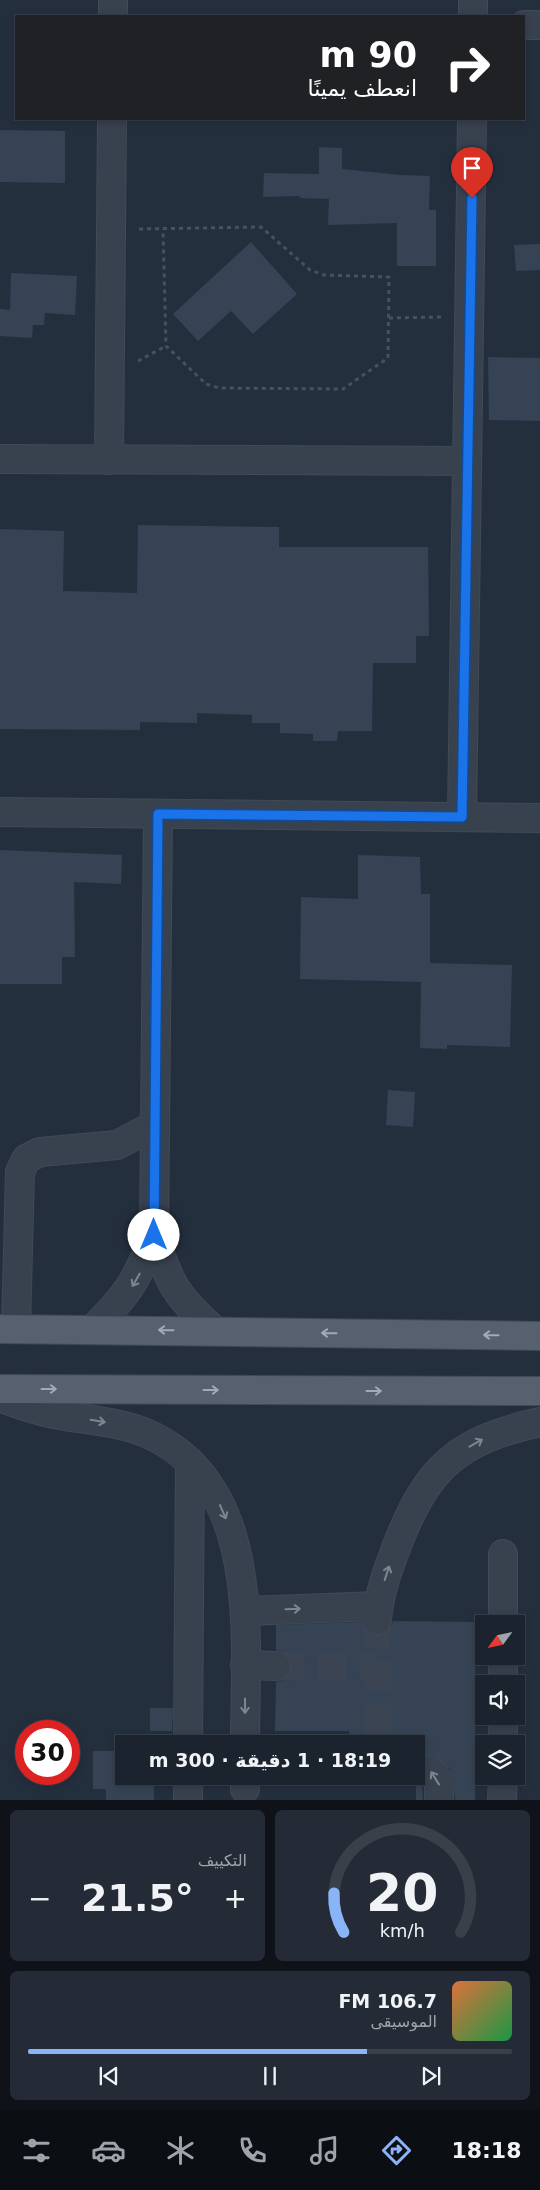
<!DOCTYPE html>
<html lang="ar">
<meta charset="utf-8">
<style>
body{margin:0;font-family:"DejaVu Sans","Noto Sans Arabic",sans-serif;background:#242b36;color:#f1f3f6;direction:rtl;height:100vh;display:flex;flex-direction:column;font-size:19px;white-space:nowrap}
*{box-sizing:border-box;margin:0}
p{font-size:16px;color:#a0a4aa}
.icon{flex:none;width:28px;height:28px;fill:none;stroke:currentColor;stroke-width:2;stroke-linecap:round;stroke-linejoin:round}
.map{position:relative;height:1800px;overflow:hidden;direction:ltr}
.details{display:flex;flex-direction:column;gap:10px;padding:10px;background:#0f1319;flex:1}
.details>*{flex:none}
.guide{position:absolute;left:15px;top:15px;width:510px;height:105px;border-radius:0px;box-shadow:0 2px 8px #0003,0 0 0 1px #39404a;direction:rtl;background:#202124;color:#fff;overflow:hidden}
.needle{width:32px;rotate:237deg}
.buttons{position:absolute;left:475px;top:1615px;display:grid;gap:10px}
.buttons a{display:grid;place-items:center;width:50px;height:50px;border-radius:0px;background:#1b232e;box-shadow:0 2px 8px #0003,0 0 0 1px #39404a;font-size:25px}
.speed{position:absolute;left:15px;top:1720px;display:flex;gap:10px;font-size:25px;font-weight:700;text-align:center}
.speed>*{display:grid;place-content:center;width:65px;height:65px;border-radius:50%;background:#1b232e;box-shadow:0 2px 8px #0003,0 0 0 1px #39404a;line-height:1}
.speed .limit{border:8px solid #d22;background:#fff;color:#111}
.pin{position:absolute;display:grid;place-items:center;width:42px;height:42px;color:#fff;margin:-51px -21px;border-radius:50% 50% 50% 0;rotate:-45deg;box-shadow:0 0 5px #0007}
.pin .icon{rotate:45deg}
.me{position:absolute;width:55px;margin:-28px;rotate:0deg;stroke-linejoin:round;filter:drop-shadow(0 0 4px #0008)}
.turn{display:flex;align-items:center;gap:18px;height:105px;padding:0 25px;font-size:22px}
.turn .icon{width:65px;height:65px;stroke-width:2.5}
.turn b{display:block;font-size:35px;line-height:42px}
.big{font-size:38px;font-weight:800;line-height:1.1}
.details .card{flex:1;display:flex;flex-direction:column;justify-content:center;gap:8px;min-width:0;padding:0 18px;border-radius:8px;background:#242b36}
.details .dial{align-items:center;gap:0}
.dial svg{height:130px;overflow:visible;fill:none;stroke:#39404a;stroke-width:7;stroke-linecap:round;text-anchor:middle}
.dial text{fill:#f1f3f6;stroke:none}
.song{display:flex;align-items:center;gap:15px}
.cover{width:60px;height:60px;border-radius:8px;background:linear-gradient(135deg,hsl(20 70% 55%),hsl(140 70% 35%))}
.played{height:5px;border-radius:2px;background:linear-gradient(90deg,#8ab4f8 70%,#39404a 70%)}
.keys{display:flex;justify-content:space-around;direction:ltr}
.heat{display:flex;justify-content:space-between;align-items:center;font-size:28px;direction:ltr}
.details .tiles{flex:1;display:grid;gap:10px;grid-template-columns:1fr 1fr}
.card:last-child{grid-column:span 2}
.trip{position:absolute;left:115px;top:1735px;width:310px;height:50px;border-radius:0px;background:#1b232e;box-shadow:0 2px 8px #0003,0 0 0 1px #39404a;font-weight:800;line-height:50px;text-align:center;direction:rtl}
.tab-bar{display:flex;height:80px;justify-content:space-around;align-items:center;background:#0b0e12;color:#a0a4aa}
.tab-bar .icon{width:35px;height:35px}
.tab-bar .selected{color:#8ab4f8}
.tab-bar b{font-size:22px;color:#f1f3f6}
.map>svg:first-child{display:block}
.building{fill:#364354}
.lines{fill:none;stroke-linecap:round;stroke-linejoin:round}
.minor-tunnel{stroke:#3a4453;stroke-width:28;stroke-dasharray:28 14;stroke-linecap:butt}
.minor-casing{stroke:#414a57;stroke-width:30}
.major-casing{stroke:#414a57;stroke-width:30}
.path{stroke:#3f5557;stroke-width:3;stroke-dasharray:4 4;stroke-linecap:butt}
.minor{stroke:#38414e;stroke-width:28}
.major{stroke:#56606e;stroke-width:28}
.oneway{stroke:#7c8592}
.oneway2{stroke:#a1aab7}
.route-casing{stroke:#114b97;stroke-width:12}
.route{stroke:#1a73e8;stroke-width:9}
</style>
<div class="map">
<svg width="540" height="1800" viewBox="0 0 540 1800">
<rect width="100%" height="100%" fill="#242f3e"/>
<!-- building -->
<g class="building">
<polygon points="0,130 65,131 65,183 0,182"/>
<polygon points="319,147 342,148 342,169 400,175 430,176 429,210 436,210 436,266 397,266 397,223 328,225 329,199 299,198 301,196 263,197 264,173 319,174"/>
<polygon points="251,242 297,294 253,334 231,311 198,341 173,314"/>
<polygon points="540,244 540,270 516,271 514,245"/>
<polygon points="11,273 77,276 75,315 45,313 44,325 33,325 32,338 0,336 0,309 10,310"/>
<polygon points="488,357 540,358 540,421 489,420"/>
<polygon points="138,525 279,527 279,547 428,547 429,636 416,636 416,663 373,663 372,731 338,731 337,741 313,741 313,734 280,733 280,723 252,723 252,715 197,713 197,723 140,722 140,730 0,729 0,529 64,531 63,591 137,593"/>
<polygon points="0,850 122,855 121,884 74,882 75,957 62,957 62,984 0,984"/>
<polygon points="358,855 420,857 421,894 430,894 430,963 512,965 510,1047 447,1045 447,1049 420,1048 421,982 300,979 301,897 358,899"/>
<polygon points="388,1090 415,1092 413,1127 386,1125"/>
<polygon points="393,1621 475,1622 475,1800 455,1800 453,1779 449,1768 434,1756 416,1753 416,1744 349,1744 349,1731 275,1731 276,1682 283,1680 289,1675 292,1666 290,1659 285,1653 276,1650 276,1625 362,1622 367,1632 376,1636 383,1634 389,1630"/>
<polygon points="150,1708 173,1708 172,1731 150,1731"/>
<polygon points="93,1751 124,1751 124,1776 154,1776 154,1800 106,1800 106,1789 93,1789"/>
<polygon points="416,1784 422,1785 423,1800 416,1800"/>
</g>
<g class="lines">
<!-- minor-tunnel -->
<g class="minor-tunnel">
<polyline points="377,1620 378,1744"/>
<polyline points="276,1666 377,1667"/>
</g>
<!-- minor casing -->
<g class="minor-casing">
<g id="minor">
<polyline points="113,16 113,0"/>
<polyline points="473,16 473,0"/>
<polyline points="524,25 540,25"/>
<polyline points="0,459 466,461"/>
<polyline points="109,460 112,119"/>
<polyline points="0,812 540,818"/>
<path d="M158,814L154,1235C169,1284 176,1296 215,1331"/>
<polyline points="462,817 472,119"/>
<polyline points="16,1329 20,1172 26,1159 40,1152 117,1145 155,1125"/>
<path d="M93,1329C127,1295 137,1281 154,1235"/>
<path d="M0,1397C17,1404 36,1410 54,1414C85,1420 117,1421 146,1433C264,1484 245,1640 245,1744"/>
<polyline points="245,1611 378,1606"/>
<path d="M377,1620C379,1593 388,1569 398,1543C428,1466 459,1440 540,1422"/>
<polyline points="503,1624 503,1554"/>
<polyline points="245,1665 276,1666"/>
<polyline points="503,1684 503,1656"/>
<polyline points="188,1744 190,1462"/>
<polyline points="503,1744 503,1716"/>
<path d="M416,1768C438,1769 440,1781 439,1800"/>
<polyline points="245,1776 245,1789"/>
<polyline points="188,1800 188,1776"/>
<polyline points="502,1800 503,1776"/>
</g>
</g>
<!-- major casing -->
<g class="major-casing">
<g id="major">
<polyline points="0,1329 540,1336"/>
<polyline points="0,1389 540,1391"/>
</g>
</g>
<!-- path -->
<g class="path">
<polyline points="139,229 261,227 310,270 324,275 389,277 388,358 343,389 219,388 206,384 166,346 163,229"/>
<polyline points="389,318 441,317"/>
<polyline points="138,361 166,346"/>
</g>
<!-- minor -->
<use href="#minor" class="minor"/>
<!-- major -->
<use href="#major" class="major"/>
</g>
<!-- one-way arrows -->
<defs><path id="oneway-shaft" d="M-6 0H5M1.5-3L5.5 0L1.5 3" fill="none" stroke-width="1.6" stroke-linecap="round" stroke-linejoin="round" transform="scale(1.25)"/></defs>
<g class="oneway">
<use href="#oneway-shaft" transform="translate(136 1280) rotate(120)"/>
<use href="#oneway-shaft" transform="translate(98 1421) rotate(9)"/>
<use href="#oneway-shaft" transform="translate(476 1443) rotate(-29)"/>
<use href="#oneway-shaft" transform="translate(223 1512) rotate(66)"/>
<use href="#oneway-shaft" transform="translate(387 1573) rotate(-72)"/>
<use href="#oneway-shaft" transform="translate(293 1609) rotate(-2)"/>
<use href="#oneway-shaft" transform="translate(245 1706) rotate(90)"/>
<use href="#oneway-shaft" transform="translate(435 1778) rotate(-122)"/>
</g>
<g class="oneway2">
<use href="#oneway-shaft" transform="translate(166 1330) rotate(-179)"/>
<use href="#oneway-shaft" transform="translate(329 1333) rotate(-179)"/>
<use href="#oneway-shaft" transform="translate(491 1335) rotate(-179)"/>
<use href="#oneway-shaft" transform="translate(49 1389)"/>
<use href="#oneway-shaft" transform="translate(211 1390)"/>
<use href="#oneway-shaft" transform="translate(374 1391)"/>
</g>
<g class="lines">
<!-- route casing -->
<g class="route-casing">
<polyline id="route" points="154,1235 158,814 462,817 472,198"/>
</g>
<!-- route -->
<use href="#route" class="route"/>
</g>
</svg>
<div class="buttons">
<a><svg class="needle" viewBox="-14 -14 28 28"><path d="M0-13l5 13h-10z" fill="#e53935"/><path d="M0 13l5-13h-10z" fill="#a0a4aa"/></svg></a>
<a><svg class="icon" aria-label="sound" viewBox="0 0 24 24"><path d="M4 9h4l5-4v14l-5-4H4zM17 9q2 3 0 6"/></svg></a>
<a><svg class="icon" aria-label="layers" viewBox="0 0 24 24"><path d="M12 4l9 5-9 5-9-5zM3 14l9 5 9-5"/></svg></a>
</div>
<div class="speed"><div class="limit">30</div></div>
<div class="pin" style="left:472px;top:198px;background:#d93025"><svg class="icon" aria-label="arrive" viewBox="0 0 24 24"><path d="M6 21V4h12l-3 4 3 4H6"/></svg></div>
<svg class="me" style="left:154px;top:1235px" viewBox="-20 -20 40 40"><circle r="19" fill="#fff"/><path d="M0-13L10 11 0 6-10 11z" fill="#1a73e8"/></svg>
<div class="trip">18:19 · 1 دقيقة · 300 m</div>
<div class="guide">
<div class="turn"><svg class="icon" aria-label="right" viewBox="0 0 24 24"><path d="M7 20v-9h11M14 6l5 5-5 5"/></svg><div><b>90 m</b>انعطف يمينًا</div></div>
</div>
</div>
<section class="details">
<div class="tiles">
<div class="card dial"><svg viewBox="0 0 100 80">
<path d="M14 69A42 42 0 1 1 86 69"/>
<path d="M14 69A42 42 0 0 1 8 45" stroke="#8ab4f8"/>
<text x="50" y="56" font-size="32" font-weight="700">20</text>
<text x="50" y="72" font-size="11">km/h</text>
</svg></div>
<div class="card"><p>التكييف</p>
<div class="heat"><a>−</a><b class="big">21.5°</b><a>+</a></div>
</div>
<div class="card">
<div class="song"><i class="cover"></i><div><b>106.7 FM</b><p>الموسيقى</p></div></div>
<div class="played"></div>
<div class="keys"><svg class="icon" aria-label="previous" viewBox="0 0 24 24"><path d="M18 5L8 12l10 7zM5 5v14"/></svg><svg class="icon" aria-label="pause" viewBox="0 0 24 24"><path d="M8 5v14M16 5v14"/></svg><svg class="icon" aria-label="next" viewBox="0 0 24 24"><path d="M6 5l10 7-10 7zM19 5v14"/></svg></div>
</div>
</div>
</section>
<nav class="tab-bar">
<b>18:18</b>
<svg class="icon selected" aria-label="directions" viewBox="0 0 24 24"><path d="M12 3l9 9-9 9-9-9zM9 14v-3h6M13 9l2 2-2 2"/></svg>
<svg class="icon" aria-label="music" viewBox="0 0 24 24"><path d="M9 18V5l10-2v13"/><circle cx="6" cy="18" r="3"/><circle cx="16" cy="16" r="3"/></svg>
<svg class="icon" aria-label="phone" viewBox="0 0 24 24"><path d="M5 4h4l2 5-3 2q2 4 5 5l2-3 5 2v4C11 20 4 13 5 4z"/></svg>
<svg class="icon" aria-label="climate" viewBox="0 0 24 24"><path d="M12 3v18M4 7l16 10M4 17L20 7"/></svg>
<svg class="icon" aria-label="car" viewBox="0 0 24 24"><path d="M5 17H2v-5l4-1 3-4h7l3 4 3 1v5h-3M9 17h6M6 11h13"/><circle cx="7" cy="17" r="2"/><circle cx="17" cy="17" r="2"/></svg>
<svg class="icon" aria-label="filters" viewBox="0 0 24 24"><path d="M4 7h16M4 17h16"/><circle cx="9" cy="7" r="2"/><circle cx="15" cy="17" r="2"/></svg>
</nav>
